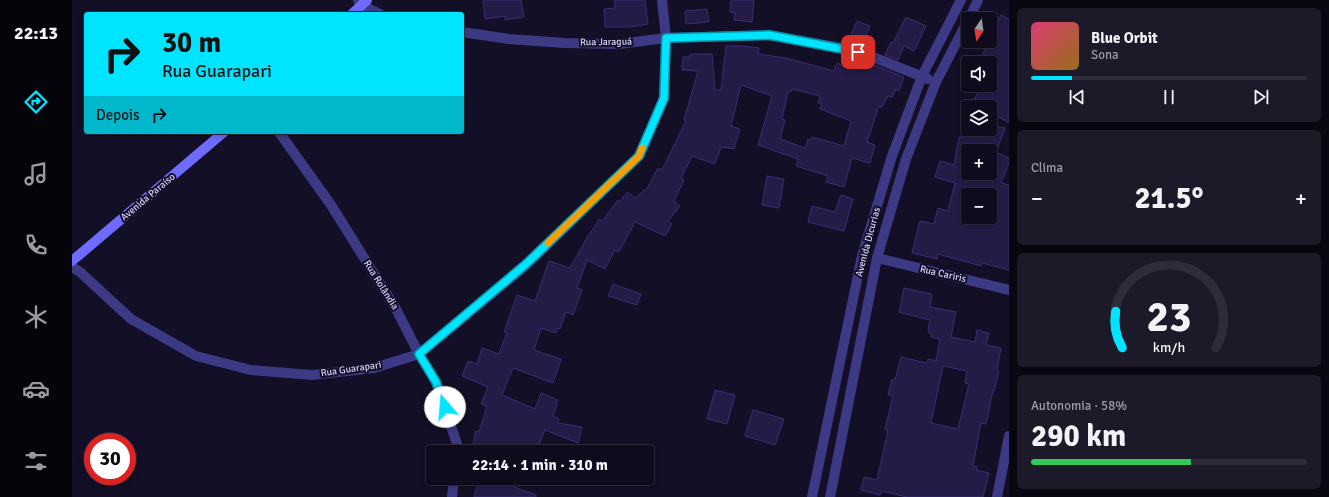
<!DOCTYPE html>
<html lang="pt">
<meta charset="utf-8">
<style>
body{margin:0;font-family:Signika,sans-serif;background:#1c1929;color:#f1f3f6;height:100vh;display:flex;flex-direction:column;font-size:15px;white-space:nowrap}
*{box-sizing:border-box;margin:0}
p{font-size:13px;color:#9b9ba3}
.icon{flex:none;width:22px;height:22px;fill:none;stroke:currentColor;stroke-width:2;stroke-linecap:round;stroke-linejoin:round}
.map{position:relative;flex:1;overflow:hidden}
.drawer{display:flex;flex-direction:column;gap:8px;padding:8px;background:#08060f;width:320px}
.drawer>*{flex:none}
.top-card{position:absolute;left:12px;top:12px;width:380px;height:122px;border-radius:4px;box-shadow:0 2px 6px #0003,0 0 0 1px #2e2b3b;background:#00e5ff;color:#111;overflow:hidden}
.needle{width:26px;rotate:193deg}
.fabs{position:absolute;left:889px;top:12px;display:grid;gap:8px}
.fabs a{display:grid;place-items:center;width:36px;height:36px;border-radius:4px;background:#0e0b1c;box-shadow:0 2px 6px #0003,0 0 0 1px #2e2b3b;font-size:20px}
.speed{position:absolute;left:12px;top:433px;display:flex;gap:8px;font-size:20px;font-weight:700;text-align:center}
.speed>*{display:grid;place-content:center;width:52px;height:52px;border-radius:50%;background:#0e0b1c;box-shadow:0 2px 6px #0003,0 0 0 1px #2e2b3b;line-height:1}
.speed .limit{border:6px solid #d22;background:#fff;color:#111}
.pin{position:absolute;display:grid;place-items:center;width:34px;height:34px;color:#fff;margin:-17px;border-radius:8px;box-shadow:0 2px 6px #0006}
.me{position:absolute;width:44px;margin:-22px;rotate:342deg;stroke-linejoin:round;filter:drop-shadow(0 0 3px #0008)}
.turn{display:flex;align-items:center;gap:14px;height:84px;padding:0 12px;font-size:18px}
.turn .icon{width:52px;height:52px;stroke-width:2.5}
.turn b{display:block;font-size:28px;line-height:34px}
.then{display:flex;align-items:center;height:38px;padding:0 12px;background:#0003;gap:8px;font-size:15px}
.big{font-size:30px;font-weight:700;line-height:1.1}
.drawer .widget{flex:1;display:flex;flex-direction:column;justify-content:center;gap:6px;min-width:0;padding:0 14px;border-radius:6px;background:#1c1929}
.drawer .dial{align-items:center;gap:0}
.dial svg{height:104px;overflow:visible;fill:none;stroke:#2e2b3b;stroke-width:7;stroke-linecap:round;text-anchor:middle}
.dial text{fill:#f1f3f6;stroke:none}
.song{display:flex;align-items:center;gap:12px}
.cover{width:48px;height:48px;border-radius:6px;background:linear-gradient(135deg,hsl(340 70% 55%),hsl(40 70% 35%))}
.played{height:4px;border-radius:2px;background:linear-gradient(90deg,#00e5ff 15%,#2e2b3b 15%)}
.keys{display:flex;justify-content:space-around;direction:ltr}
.heat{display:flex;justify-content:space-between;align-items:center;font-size:22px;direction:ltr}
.charge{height:6px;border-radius:3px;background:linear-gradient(90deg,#34c759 58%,#2e2b3b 0)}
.trip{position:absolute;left:354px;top:445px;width:228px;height:40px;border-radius:4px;background:#0e0b1c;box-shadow:0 2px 6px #0003,0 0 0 1px #2e2b3b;font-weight:700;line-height:40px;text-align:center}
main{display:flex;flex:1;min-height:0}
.tabs{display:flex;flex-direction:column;width:72px;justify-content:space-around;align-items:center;background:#06040b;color:#9b9ba3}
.tabs .icon{width:28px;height:28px}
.tabs .selected{color:#00e5ff}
.tabs b{font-size:18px;color:#f1f3f6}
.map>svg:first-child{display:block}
.building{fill:#241b47;stroke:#3b2d73;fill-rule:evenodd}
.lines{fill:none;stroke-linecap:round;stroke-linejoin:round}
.minor{stroke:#3d3a85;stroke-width:10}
.secondary{stroke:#6f6bff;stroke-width:10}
.route-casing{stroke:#0095a6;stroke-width:10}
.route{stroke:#00e5ff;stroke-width:7}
.slow{stroke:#f59e0b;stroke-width:7}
.labels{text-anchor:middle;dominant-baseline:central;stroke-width:4;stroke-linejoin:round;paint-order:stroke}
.street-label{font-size:10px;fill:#d9d4ff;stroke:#130f26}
</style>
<main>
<nav class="tabs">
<b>22:13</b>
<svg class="icon selected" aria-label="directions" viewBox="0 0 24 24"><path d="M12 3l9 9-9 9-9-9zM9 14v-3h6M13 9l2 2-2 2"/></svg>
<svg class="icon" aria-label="music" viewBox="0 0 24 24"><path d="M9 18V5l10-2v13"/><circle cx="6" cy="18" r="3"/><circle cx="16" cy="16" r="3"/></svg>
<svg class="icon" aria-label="phone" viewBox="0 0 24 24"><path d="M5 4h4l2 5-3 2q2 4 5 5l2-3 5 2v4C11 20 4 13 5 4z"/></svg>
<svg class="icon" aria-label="climate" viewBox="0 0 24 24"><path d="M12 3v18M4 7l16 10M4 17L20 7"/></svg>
<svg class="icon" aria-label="car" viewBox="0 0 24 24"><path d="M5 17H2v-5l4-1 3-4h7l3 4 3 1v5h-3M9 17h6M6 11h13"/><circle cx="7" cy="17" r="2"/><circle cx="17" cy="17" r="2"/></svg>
<svg class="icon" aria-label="filters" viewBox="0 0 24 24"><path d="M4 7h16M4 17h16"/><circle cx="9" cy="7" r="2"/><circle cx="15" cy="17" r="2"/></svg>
</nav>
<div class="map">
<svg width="937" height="497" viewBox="0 0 937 497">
<rect width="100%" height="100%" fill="#130f26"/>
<!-- building -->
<g class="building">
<polygon points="411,0 449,0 452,17 433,20 433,16 413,19"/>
<polygon points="542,0 573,0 576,24 558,27 533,27 532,9 543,8"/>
<polygon points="659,0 682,0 680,22 662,20 663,13 658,12"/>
<polygon points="635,9 637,22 614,24 613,11"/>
<polygon points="929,15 937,19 937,123 918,112 918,107 910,107 901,102 910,85 918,85 918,63 906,63 922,32 920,31"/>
<polygon points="834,17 854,26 842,51 832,46 826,60 813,55 819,42 821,43"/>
<polygon points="785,21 798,26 791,42 778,37"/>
<path d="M654,46H671L687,48L686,54L714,58L762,71L765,63L783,71L787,59L832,77L827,91L824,89L820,97L816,96L810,107L807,106L795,142L803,145L798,163L780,158L772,187L754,182L756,176L724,166L726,159L686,145L700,96L669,85L659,126L668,129L662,149L649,147L643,164L620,156L609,178L612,180L602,201L608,206L596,221L600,224L593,236L563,222L547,252L543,250L533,269L515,260L505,288L510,290L501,315L494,312L488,329L485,328L484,333L469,328L462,350L489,359L481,383L441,368L430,395L463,409L469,393L486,400L484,404L485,405L481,416L487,419L486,423L510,427L506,443L473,430L464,452H412L413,447L401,444L404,431L407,432L415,407L409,404L416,387L390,376L396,361L405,364L410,348L427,354L435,333L432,332L445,295L463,301L477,261L498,268L517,234H518L527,219L530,221L546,200L548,202L555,192L563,198L576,187L586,168L590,170L614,121L612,120L626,71L610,70L611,57H618V54H640L643,90H649ZM720,89L748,96L746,103H750L748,109L779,121L772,146L740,137L739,140L736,139L733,148L708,139L713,120L710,119L716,91L719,92Z"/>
<path d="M894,121H896V129H918V125L933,128L924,152L937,158V163L929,183L937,185V270L910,263L909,266L866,254L865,259L840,253L848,221L862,224L866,208L876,211L883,183L863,177L868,161L882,165L887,137H891ZM896,151H918V173H896ZM896,195H918V217H896Z"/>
<polygon points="695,176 712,179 707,208 690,205"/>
<polygon points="769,195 781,199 772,231 736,222 740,206 763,212"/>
<polygon points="541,284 569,294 565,305 536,296"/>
<path d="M832,288L860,294L858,307L884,312L879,337L903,342L905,330L917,333L914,345L929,348L925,370L927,371L922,391L921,390L914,424L909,423L901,466L905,467L904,470L917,473L911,497H835L809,491L808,495L789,490L792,477L805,480L816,430L813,429L821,396L816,395L820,379L823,380L829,357L855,363L856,359L864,361L868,339L859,337L860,334L857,333V330H856L858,320L827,312ZM871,366L895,371L893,383L897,384L886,429L859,423Z"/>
<polygon points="643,390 663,395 655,424 635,419"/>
<polygon points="681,410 712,419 703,445 673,436"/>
<polygon points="407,478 444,478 442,487 464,495 464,497 402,497"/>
</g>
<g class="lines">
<!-- minor -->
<g class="minor">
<polyline points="286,0 289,5 308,14"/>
<polyline points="897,19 906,0"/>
<polyline points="390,32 437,39 492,43 547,44 594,38 697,35 786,51 856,79"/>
<polyline points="207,132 259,205 324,309 347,354 364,382 385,444 384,452"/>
<polyline points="805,258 937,290"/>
<polyline points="0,267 8,272 59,319 124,356 179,370 240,375 302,368 347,354 454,265 567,156 592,98 594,38 590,0"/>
<polyline points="380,497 382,478"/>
<polyline points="740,497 790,256 820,156 850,76 889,0"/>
<polyline points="758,497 805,258 834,159 864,82 896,20"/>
<polyline points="925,497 937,436"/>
</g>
<!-- secondary -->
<g class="secondary">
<polyline points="280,14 295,0"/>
<polyline points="0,261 152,132"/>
</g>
</g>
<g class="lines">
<!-- route casing -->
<g class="route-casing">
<polyline id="route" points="373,407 364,382 347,354 454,264 567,156 592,98 594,38 697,35 786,52"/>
</g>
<!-- route -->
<use href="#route" class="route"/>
<!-- slow -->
<polyline class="slow" points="476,243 567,156 570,148"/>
</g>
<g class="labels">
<!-- street labels -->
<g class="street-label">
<text transform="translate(534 42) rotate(-1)">Rua Jaraguá</text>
<text transform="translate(76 197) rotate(-40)">Avenida Paraíso</text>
<text transform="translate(796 242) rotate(-75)">Avenida Dicurias</text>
<text transform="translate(871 274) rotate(13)">Rua Cariris</text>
<text transform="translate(309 285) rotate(58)">Rua Rolândia</text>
<text transform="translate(279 369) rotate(-8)">Rua Guarapari</text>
</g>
</g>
</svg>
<div class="fabs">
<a><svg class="needle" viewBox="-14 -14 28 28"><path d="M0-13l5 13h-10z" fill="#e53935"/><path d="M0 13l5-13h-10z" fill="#9b9ba3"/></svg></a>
<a><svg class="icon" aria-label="sound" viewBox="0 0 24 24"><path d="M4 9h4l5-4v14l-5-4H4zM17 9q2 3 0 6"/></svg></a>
<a><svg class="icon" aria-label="layers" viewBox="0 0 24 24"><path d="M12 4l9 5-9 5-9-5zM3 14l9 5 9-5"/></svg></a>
<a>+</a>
<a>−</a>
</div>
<div class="speed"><div class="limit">30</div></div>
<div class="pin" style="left:786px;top:52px;background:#d93025"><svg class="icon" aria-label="arrive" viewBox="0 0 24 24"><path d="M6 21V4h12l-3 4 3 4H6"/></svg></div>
<svg class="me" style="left:373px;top:407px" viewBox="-20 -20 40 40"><circle r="19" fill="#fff"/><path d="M0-13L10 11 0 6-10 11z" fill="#00e5ff"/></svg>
<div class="trip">22:14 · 1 min · 310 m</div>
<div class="top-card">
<div class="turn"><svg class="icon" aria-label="right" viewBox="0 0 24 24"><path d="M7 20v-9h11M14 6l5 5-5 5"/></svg><div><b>30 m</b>Rua Guarapari</div></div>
<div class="then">Depois<svg class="icon" aria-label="right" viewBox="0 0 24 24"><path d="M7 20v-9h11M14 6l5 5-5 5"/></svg></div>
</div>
</div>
<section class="drawer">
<div class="widget">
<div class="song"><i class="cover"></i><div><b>Blue Orbit</b><p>Sona</p></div></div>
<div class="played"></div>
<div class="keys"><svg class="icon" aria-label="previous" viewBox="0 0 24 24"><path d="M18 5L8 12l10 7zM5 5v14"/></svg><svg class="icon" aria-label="pause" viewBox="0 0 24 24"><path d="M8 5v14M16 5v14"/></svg><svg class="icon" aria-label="next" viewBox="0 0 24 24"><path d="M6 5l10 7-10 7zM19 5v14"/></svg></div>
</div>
<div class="widget"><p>Clima</p>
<div class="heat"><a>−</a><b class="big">21.5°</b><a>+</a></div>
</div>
<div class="widget dial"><svg viewBox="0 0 100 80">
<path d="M14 69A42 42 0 1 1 86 69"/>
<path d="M14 69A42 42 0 0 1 9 41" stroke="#00e5ff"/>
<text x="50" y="56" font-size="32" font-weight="700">23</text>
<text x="50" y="72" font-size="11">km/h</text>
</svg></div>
<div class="widget"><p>Autonomia · 58%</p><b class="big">290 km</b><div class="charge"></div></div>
</section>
</main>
